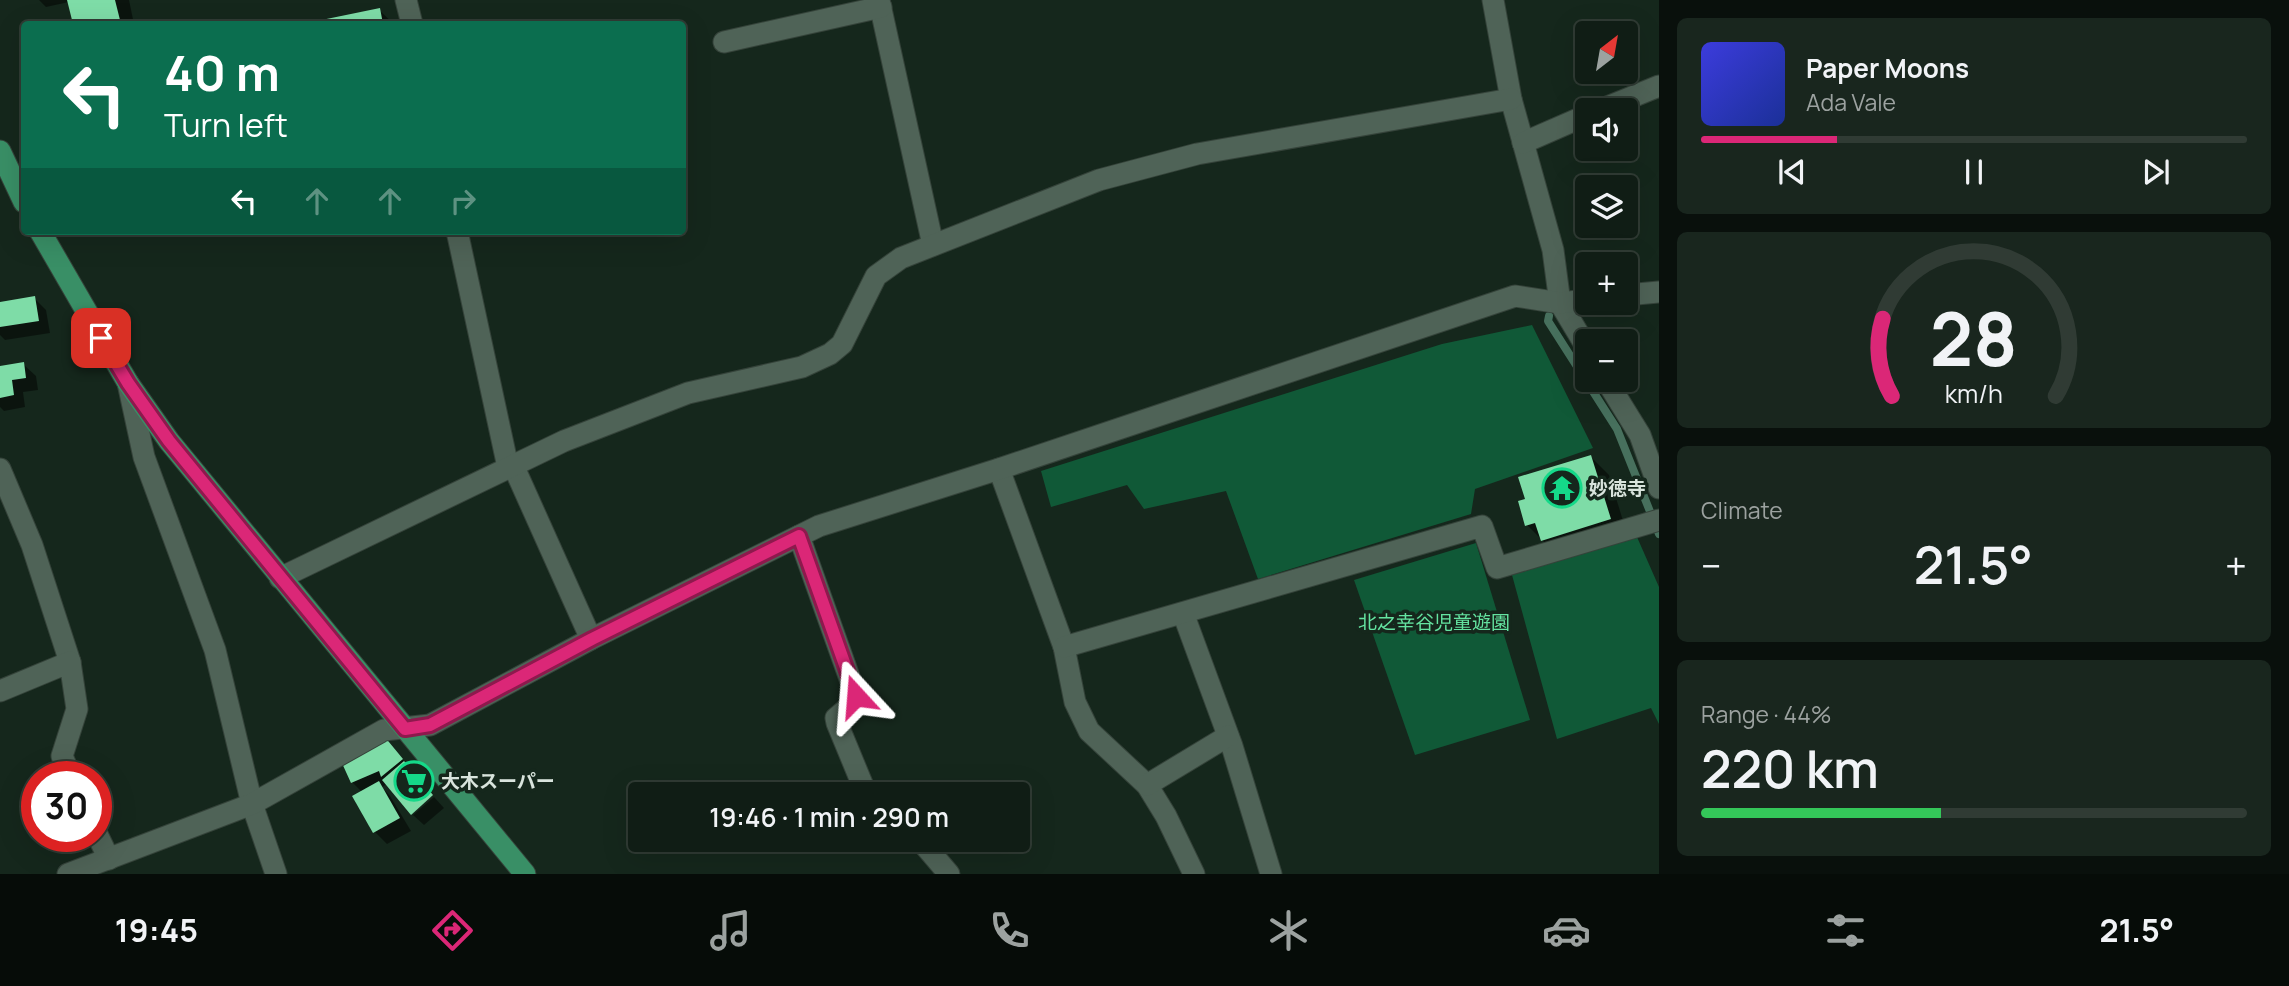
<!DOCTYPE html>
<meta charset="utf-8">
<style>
body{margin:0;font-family:Manrope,"Noto Sans JP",sans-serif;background:#19261e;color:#f1f3f6;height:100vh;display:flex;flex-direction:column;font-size:26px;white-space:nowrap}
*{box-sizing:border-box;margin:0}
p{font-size:23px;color:#9ca2a0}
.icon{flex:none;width:38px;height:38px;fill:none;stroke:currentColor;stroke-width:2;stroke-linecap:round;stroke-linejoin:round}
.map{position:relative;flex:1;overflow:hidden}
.drawer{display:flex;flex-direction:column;gap:18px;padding:18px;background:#09100c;width:630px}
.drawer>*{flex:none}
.hud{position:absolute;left:21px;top:21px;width:665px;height:214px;border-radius:7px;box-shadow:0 7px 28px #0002,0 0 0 2px #303b34;background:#0b6e4f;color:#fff;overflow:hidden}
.needle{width:46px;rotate:31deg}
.fabs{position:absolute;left:1575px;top:21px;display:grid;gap:14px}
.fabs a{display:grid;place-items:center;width:63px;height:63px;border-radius:7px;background:#101d15;box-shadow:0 7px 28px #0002,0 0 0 2px #303b34;font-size:35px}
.speed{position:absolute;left:21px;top:761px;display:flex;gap:14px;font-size:35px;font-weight:700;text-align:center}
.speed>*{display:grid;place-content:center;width:91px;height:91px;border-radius:50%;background:#101d15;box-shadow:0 7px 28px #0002,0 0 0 2px #303b34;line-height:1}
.speed .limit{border:10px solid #d22;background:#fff;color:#111}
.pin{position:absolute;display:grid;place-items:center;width:60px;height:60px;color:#fff;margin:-30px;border-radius:14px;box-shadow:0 4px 10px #0006}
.me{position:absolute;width:77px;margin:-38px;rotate:341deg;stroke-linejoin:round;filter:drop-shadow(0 0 5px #0008)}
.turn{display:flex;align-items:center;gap:24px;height:147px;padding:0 28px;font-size:32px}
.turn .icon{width:91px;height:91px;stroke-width:2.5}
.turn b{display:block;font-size:49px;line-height:60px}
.lanes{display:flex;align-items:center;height:66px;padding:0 28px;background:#0003;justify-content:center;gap:35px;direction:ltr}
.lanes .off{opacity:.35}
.big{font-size:52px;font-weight:600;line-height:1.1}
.drawer .card{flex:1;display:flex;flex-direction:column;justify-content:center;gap:10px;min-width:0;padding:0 24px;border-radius:10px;background:#19261e}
.drawer .dial{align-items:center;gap:0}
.dial svg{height:182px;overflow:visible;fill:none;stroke:#303b34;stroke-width:7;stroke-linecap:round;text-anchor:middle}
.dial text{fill:#f1f3f6;stroke:none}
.song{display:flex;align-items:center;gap:21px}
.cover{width:84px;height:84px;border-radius:10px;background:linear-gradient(135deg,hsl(240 70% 55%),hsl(230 70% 35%))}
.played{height:7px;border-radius:4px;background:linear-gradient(90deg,#db2777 25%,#303b34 25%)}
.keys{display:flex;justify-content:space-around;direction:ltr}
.heat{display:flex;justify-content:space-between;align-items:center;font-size:38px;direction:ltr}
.charge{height:10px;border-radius:5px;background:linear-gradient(90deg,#34c759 44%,#303b34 0)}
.trip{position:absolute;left:628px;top:782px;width:402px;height:70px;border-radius:7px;background:#101d15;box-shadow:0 7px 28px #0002,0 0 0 2px #303b34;font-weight:600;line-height:70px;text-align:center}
.dock{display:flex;height:112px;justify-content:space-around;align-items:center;background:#060c08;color:#9ca2a0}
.dock .icon{width:49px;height:49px}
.dock .on{color:#db2777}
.dock b{font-size:32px;color:#f1f3f6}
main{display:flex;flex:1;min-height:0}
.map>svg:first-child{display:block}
.green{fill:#105937}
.shadow{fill:#0007}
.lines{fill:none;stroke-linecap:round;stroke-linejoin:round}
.stream{stroke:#47705d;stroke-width:8}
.building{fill:#7edca7}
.minor-casing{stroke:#35433a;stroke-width:23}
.major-casing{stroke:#35433a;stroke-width:23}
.minor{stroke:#4f6357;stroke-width:21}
.major{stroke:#398f66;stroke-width:21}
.route-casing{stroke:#8e194d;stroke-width:18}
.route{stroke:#db2777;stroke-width:12}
.labels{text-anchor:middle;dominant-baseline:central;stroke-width:7;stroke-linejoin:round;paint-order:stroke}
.poi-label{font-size:19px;font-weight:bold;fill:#d9e4dd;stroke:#15271c;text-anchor:start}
.park-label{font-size:19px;fill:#64e3a0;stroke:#15271c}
</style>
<main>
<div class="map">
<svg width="1659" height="874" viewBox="0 0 1659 874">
<rect width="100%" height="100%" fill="#15271c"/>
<!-- green -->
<g class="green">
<polygon points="1532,325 1593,448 1475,489 1471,514 1258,579 1226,491 1144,509 1127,485 1051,507 1041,471 1442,344"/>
<polygon points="1637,537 1659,587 1659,724 1651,708 1557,739 1512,575"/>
<polygon points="1476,543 1530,720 1415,755 1354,580"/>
</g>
<!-- shadow -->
<g class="shadow">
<polygon points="39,0 129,0 134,24 74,24 69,2 46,7"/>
<polygon points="379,10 394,24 310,24"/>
<polygon points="34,298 46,310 50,333 5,340 0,335 0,303"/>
<polygon points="23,364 36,376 38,390 23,392 25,407 4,411 0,407 0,368"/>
<polygon points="1591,457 1609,475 1628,537 1545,543 1527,525"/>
<polygon points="389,744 407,765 387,784 382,787 390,796 411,831 387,844 375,832 355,796 362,792 352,782"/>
<polygon points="434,797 444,808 424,825 413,815"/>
</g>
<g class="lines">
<!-- stream -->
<polyline class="stream" points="1549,316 1548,321 1617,429 1659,534"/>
</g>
<!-- building -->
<g class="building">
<polygon points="67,0 115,0 121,24 73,24"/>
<polygon points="380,8 383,24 308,24 307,23"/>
<polygon points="35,296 39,321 0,327 0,302"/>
<polygon points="24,362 26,378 12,380 14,395 0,398 0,366"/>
<polygon points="1591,455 1611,519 1541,541 1535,523 1525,526 1518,501 1525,499 1518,477"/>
<polygon points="384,736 403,759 381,777 379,771 351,783 341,761"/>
<polygon points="404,761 433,795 411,815 382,780"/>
<polygon points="379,781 400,818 373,833 352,796"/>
</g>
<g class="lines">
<!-- minor casing -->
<g class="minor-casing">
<g id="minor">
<polyline points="406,0 412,24"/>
<polyline points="879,0 933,245"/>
<polyline points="1493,0 1511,99 1553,250 1560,303 1587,348"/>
<polyline points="724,42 881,7"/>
<polyline points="1600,110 1659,86"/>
<polyline points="1523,143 1587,115"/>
<polyline points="457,231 508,467"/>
<polyline points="1626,295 1659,292"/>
<polyline points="1606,380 1640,435 1659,488"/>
<polyline points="128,383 144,457 215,650 252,804 276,874"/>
<polyline points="513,465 591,639"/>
<polyline points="0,469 32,545 70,662"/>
<polyline points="999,469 1064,647 1075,702 1089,731 1147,785 1166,816 1194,874"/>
<polyline points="799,536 856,696 856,701 836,718 837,723 863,786 869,794"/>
<polyline points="280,578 564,441 688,393 802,367 830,354 842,344 876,276 901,258 1099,180 1197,154 1511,99"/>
<polyline points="1183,613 1232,746 1271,874"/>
<polyline points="1064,647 1482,526 1497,568 1659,520"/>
<polyline points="0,691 70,662 77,709 62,756 71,777"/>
<polyline points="1147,785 1228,736"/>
<polyline points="96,832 109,859"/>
<polyline points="920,840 949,874"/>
<polyline points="68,874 252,804 384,730 430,725 591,639 819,526 999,469 1515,296 1560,303 1587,300"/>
</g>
</g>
<!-- major casing -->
<g class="major-casing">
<g id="major">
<polyline points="0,151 24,202"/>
<polyline points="40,231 128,383 169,441 525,874"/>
</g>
</g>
<!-- minor -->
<use href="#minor" class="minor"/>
<!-- major -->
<use href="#major" class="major"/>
</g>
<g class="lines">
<!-- route casing -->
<g class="route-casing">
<polyline id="route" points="101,338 128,383 169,441 405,729 430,725 592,639 799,536 856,696"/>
</g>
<!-- route -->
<use href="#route" class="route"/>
</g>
<!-- icons -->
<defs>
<g id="temple-ring" transform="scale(2.0125)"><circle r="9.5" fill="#15271c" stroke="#15d989" stroke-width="1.5"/><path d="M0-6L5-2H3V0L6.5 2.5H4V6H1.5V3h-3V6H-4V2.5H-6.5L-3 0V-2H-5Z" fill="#15d989"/></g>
<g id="supermarket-ring" transform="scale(2.0125)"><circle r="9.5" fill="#15271c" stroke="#15d989" stroke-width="1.5"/><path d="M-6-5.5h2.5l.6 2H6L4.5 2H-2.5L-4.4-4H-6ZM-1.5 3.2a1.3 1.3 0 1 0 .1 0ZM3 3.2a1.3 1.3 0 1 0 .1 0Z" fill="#15d989"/></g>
</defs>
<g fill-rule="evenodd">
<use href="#temple-ring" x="1562" y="488"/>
<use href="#supermarket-ring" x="414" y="781"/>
</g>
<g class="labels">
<!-- poi labels -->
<g class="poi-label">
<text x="1589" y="488">妙徳寺</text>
<text x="441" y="781">大木スーパー</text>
</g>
<!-- park labels -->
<g class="park-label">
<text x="1434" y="622">北之幸谷児童遊園</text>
</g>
</g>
</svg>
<div class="fabs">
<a><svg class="needle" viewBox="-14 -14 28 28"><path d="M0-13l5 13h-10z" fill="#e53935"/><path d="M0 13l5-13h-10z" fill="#9ca2a0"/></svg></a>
<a><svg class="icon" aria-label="sound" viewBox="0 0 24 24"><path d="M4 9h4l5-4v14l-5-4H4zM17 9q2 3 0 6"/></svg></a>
<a><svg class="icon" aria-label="layers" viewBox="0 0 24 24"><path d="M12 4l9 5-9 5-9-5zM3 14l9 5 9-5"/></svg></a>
<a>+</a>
<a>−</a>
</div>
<div class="speed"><div class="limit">30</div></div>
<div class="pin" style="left:101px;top:338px;background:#d93025"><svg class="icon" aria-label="arrive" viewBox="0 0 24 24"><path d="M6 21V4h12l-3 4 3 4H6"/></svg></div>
<svg class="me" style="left:856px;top:696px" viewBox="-20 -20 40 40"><path d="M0-17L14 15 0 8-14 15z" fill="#db2777" stroke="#fff" stroke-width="4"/></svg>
<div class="trip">19:46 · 1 min · 290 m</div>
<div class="hud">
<div class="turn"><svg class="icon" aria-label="left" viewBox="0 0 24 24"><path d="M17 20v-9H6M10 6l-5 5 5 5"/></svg><div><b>40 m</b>Turn left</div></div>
<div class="lanes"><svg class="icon" aria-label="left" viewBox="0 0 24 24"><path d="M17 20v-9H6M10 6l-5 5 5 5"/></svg><svg class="icon off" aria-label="ahead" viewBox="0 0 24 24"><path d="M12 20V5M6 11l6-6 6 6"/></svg><svg class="icon off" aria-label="ahead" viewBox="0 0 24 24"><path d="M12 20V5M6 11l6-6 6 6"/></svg><svg class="icon off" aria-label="right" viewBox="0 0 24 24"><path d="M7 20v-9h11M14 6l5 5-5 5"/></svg></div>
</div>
</div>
<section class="drawer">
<div class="card">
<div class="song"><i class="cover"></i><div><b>Paper Moons</b><p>Ada Vale</p></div></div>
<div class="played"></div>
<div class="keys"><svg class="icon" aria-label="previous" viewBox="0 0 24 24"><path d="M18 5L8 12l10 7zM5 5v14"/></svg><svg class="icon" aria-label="pause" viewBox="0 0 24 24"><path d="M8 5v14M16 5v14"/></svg><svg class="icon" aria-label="next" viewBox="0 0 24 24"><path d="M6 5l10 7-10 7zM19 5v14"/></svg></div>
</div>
<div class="card dial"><svg viewBox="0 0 100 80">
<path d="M14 69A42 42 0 1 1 86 69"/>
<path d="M14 69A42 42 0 0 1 10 35" stroke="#db2777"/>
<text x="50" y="56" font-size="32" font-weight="700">28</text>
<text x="50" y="72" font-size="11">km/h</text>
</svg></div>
<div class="card"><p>Climate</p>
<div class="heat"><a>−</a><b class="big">21.5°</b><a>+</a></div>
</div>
<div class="card"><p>Range · 44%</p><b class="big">220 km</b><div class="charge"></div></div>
</section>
</main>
<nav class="dock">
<b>19:45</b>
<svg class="icon on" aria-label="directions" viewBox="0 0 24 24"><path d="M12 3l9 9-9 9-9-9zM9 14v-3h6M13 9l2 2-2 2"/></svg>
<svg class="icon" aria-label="music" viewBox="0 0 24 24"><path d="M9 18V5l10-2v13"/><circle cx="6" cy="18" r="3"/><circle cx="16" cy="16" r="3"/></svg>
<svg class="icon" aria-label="phone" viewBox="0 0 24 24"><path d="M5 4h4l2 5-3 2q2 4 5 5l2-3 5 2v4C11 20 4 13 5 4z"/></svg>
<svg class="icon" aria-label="climate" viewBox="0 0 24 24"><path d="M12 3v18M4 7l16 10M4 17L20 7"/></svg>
<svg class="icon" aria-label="car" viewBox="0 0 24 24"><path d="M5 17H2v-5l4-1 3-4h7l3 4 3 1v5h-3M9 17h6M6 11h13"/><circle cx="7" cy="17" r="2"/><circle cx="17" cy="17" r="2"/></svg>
<svg class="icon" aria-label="filters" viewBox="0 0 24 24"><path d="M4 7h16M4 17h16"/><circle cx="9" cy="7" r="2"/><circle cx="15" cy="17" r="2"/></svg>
<b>21.5°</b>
</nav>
